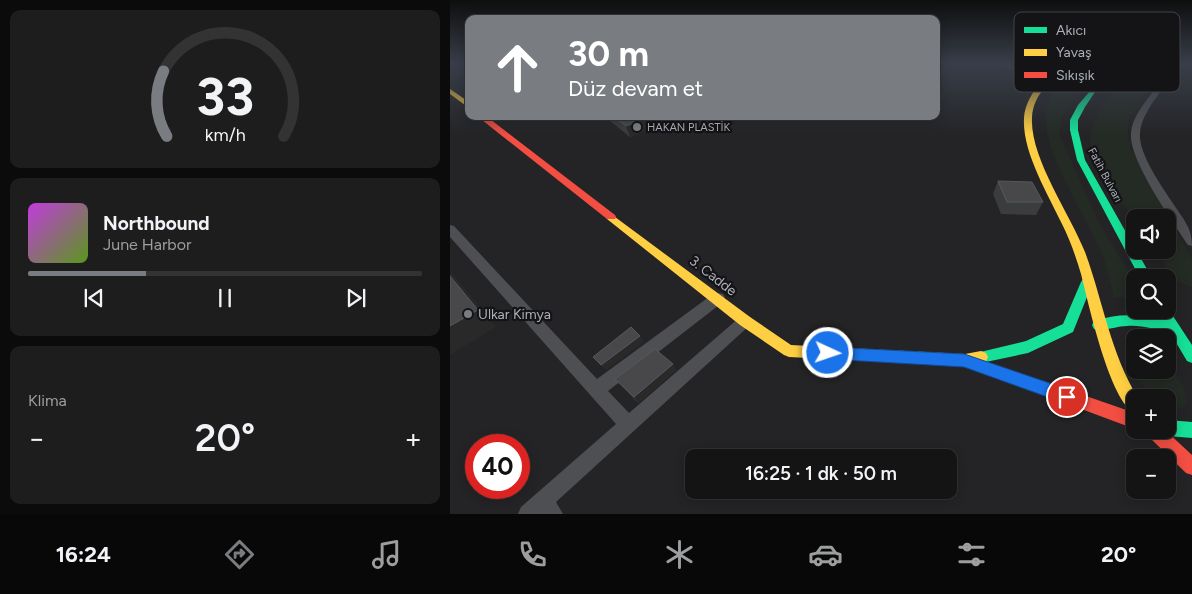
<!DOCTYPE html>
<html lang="tr">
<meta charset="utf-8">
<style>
body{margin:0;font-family:Figtree,sans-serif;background:#1d1d1d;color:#f1f3f6;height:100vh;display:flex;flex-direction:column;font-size:19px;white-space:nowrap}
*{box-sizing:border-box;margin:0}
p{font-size:16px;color:#9d9ea0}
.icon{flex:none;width:28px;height:28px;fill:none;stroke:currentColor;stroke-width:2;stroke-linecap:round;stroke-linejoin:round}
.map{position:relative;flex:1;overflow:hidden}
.side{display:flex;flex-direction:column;gap:10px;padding:10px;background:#0b0b0b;width:450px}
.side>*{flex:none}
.top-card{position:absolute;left:15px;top:15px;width:475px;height:105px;border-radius:10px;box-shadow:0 2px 12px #0003,0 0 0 1px #333334;background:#797c81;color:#fff;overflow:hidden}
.buttons{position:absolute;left:676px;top:209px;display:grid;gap:10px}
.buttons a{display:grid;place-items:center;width:50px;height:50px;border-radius:10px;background:#141414;box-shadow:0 2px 12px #0003,0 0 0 1px #333334;font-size:25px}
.speed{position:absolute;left:15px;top:434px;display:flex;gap:10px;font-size:25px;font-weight:700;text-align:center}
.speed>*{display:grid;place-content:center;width:65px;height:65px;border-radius:50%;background:#141414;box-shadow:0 2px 12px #0003,0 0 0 1px #333334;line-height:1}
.speed .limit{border:8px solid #d22;background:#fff;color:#111}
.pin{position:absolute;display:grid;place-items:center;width:42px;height:42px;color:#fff;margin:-21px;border:2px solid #fff;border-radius:50%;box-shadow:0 1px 5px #0007}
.me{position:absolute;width:55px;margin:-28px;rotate:93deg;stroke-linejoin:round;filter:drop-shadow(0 0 4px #0008)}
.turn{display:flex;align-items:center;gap:18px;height:105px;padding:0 20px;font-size:22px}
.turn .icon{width:65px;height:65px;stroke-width:2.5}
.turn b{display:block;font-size:35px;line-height:42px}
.big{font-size:38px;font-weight:600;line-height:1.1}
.side .card{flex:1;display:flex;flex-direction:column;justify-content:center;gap:8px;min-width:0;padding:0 18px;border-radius:10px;background:#1d1d1d}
.side .dial{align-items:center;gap:0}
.dial svg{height:130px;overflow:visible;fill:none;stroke:#333334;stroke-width:7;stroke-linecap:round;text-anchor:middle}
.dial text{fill:#f1f3f6;stroke:none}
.song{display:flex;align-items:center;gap:15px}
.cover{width:60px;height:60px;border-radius:8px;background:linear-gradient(135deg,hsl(290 70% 55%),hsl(90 70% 35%))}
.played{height:5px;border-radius:2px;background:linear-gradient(90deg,#797c81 30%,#333334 30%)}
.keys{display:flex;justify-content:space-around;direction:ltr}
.heat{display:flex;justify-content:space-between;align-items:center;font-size:28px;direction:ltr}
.trip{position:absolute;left:235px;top:449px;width:272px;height:50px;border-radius:10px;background:#141414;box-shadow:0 2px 12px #0003,0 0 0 1px #333334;font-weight:600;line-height:50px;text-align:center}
.tabs{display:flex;height:80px;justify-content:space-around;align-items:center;background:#080808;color:#9d9ea0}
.tabs .icon{width:35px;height:35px}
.tabs .current{color:#797c81}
.tabs b{font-size:22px;color:#f1f3f6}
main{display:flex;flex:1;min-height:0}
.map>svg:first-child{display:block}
.built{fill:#242426;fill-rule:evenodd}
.green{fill:#242a24}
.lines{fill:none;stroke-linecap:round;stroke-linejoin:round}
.lane{fill:#4e4f52;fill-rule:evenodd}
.fast{fill:#16e098;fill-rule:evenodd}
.slow{fill:#ffcf43;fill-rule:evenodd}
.jam{fill:#f24e42;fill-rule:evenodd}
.wall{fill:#3b3c3d}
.shaded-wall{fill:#29292a}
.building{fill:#48484b;stroke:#57585c}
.route{fill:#1a73e8;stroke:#114b97}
.poi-dot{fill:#797c81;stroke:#141416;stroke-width:2}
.labels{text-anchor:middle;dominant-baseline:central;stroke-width:4.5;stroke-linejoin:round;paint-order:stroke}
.far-poi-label{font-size:11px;fill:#acb0b9;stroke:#141416;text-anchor:start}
.far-street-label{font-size:11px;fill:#acb0b9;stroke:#141416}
.street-label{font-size:14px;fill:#acb0b9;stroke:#141416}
.poi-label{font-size:14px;fill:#acb0b9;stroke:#141416;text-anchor:start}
.key{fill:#141416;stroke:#424347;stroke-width:1}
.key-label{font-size:14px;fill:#acb0b9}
</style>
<main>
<section class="side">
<div class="card dial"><svg viewBox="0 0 100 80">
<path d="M14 69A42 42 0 1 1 86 69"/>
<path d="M14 69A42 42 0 0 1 12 29" stroke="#797c81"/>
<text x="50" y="56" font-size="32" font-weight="700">33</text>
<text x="50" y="72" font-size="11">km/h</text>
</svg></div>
<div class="card">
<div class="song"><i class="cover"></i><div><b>Northbound</b><p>June Harbor</p></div></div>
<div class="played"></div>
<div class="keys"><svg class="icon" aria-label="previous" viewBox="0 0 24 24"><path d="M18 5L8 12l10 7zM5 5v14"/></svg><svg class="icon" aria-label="pause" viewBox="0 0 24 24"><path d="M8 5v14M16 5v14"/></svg><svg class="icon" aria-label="next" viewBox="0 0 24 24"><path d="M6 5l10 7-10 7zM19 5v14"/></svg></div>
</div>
<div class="card"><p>Klima</p>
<div class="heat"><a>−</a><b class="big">20°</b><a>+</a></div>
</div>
</section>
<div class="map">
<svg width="742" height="514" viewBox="0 0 742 514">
<rect width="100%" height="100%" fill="#1a1a1a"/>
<!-- built -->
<path class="built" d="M0,63H19V116H486V63H742V514H0ZM685,218H718V250H685ZM685,278H718V310H685ZM685,338H718V370H685ZM685,398H718V430H685ZM26,445H69V488H26ZM244,458H499V490H244ZM685,458H718V490H685Z"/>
<!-- green -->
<g class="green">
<path d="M635,63H662L624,99L613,116L609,134L650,225L685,281V297H664C660,281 657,267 651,252C636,216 592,152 596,114C598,92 619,76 635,63Z"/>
<path d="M689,63H722L702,84L680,117L677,128L681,149L742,259V287L726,281L705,250H718V218H685V221C673,203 641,161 640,140C640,114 671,80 689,63Z"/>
<path d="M683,345L685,370H718V364C728,375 735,387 737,403L731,409L718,405V398L705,397C690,385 679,370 676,350Z"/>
</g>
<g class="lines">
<!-- lane -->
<g class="lane">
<polygon points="545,63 556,63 600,79 593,81"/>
<path d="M726,63H734C723,73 716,83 708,95C700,106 691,119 690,133C688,154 713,188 724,205C734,220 742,228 742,246L738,245C723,222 678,159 681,133C682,118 693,105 702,93C709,82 715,71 726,63Z"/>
<polygon points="0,225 4,226 147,379 263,294 268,293 273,294 275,298 273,302 158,391 179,413 290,317 295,315 300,317 302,321 300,325 106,502 113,514 68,514 71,507 166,424 0,237"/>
</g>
<!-- fast -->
<g class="fast">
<polygon points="668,63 675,63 645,92 635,107 628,120 628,130 635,160 702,278 690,278 627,160 620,130 620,120 628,105 641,90"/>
<polygon points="637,277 641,279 643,282 623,332 578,353 531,363 526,361 524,357 526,353 576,341 613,324 631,282 633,279"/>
<path d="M711,310H719L742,345V363L737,361L721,334C706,329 692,325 677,326C666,326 654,332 644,329L642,325L644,321C667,313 690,314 712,320L709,314Z"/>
<polygon points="718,420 742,422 742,438 718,436 712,434 711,430 718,430"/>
</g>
<!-- slow -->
<g class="slow">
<path d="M612,63H619C603,80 583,93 582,118C580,158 620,214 635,252C653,301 660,352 688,398H685V413C660,403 638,301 631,274C626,257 620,240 612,224C598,194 572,152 574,118C576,94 595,77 612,63Z"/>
<polygon points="0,89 19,102 19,108 0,94"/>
<polygon points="161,214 300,317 341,345 515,354 531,351 536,353 538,357 536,361 515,366 339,357 334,355 290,325 157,219 156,217 157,215"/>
</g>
<!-- jam -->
<g class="jam">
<polygon points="27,116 36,116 165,215 166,217 165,219 157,219"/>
<polygon points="515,354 685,413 685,429 510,364 508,360 510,356"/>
<polygon points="696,430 715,430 742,455 742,475 736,473 698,436"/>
</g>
</g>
<!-- wall -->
<g class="wall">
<polygon points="154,116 234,116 180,137"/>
<polygon points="548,181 593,202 586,215 551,214 543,194"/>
<polygon points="223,364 226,370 188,403 170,384 165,379"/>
</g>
<!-- shaded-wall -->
<g class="shaded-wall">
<polygon points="202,116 234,116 180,137 176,126"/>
<polygon points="0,271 46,327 0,355"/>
<polygon points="190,336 194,342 156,370 151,365"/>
<polygon points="223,364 226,370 188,403 184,397"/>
</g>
<!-- building -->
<g class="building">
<polygon points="163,116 202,116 176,126"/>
<polygon points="548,181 582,182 593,202 557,202"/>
<polygon points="0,276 28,310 0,326"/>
<polygon points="181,327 190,336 151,365 143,357"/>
<polygon points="205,349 223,364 184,397 165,379"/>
</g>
<!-- sky -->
<linearGradient id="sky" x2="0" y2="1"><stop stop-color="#0e0e0e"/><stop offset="0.47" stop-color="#383e49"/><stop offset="1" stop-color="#383e49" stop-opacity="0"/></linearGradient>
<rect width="742" height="135" fill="url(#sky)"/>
<!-- route -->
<polygon class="route" points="378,347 514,354 617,389 622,392 624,397 622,402 617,404 514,367 378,359 373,357 371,353 373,348"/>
<!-- markers -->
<g class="poi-dot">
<circle cx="187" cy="127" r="5"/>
<circle cx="18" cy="314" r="5"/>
</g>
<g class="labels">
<!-- far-poi labels -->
<g class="far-poi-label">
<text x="197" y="127">HAKAN PLASTİK</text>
</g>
<!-- far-street labels -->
<g class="far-street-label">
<text transform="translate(655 175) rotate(62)">Fatih Bulvarı</text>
</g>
<!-- street labels -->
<g class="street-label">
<text transform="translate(263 276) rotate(38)">3. Cadde</text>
</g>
<!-- poi labels -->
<g class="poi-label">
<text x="28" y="314">Ulkar Kimya</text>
</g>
</g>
<!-- legend -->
<rect x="564" y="12" width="166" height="80" rx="8" class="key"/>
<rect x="574" y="27" width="23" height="6" fill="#16e098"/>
<rect x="574" y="49" width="23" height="7" fill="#ffcf43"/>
<rect x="574" y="72" width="23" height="6" fill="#f24e42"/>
<g class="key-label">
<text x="606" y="35">Akıcı</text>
<text x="606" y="57">Yavaş</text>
<text x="606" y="80">Sıkışık</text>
</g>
</svg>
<div class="buttons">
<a><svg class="icon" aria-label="sound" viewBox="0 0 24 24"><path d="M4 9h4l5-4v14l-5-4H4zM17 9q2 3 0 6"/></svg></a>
<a><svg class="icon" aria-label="search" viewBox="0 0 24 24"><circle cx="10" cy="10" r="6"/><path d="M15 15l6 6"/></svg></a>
<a><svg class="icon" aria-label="layers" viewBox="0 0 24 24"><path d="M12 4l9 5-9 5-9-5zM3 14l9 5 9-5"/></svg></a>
<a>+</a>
<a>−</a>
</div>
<div class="speed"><div class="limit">40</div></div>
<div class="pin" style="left:617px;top:397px;background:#d93025"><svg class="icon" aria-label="arrive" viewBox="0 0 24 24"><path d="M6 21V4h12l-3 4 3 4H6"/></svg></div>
<svg class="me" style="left:378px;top:353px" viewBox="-20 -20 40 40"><circle r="17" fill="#1a73e8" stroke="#fff" stroke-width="3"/><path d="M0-11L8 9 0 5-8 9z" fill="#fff"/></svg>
<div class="trip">16:25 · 1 dk · 50 m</div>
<div class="top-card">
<div class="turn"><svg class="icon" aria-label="ahead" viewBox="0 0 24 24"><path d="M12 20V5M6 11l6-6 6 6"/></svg><div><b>30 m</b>Düz devam et</div></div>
</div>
</div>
</main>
<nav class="tabs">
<b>16:24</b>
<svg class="icon current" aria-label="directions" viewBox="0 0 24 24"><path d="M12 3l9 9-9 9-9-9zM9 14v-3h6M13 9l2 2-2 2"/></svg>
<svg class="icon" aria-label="music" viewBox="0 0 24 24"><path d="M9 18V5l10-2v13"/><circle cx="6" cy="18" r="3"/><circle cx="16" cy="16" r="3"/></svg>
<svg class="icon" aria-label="phone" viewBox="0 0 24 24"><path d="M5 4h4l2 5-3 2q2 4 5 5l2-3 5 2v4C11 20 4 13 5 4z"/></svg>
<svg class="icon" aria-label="climate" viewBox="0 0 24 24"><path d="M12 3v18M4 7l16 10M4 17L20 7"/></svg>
<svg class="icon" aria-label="car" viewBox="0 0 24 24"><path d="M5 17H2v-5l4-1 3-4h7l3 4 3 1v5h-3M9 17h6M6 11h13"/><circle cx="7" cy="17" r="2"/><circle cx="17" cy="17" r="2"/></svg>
<svg class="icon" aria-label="filters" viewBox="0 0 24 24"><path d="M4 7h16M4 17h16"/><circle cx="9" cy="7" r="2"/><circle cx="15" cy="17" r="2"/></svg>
<b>20°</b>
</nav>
